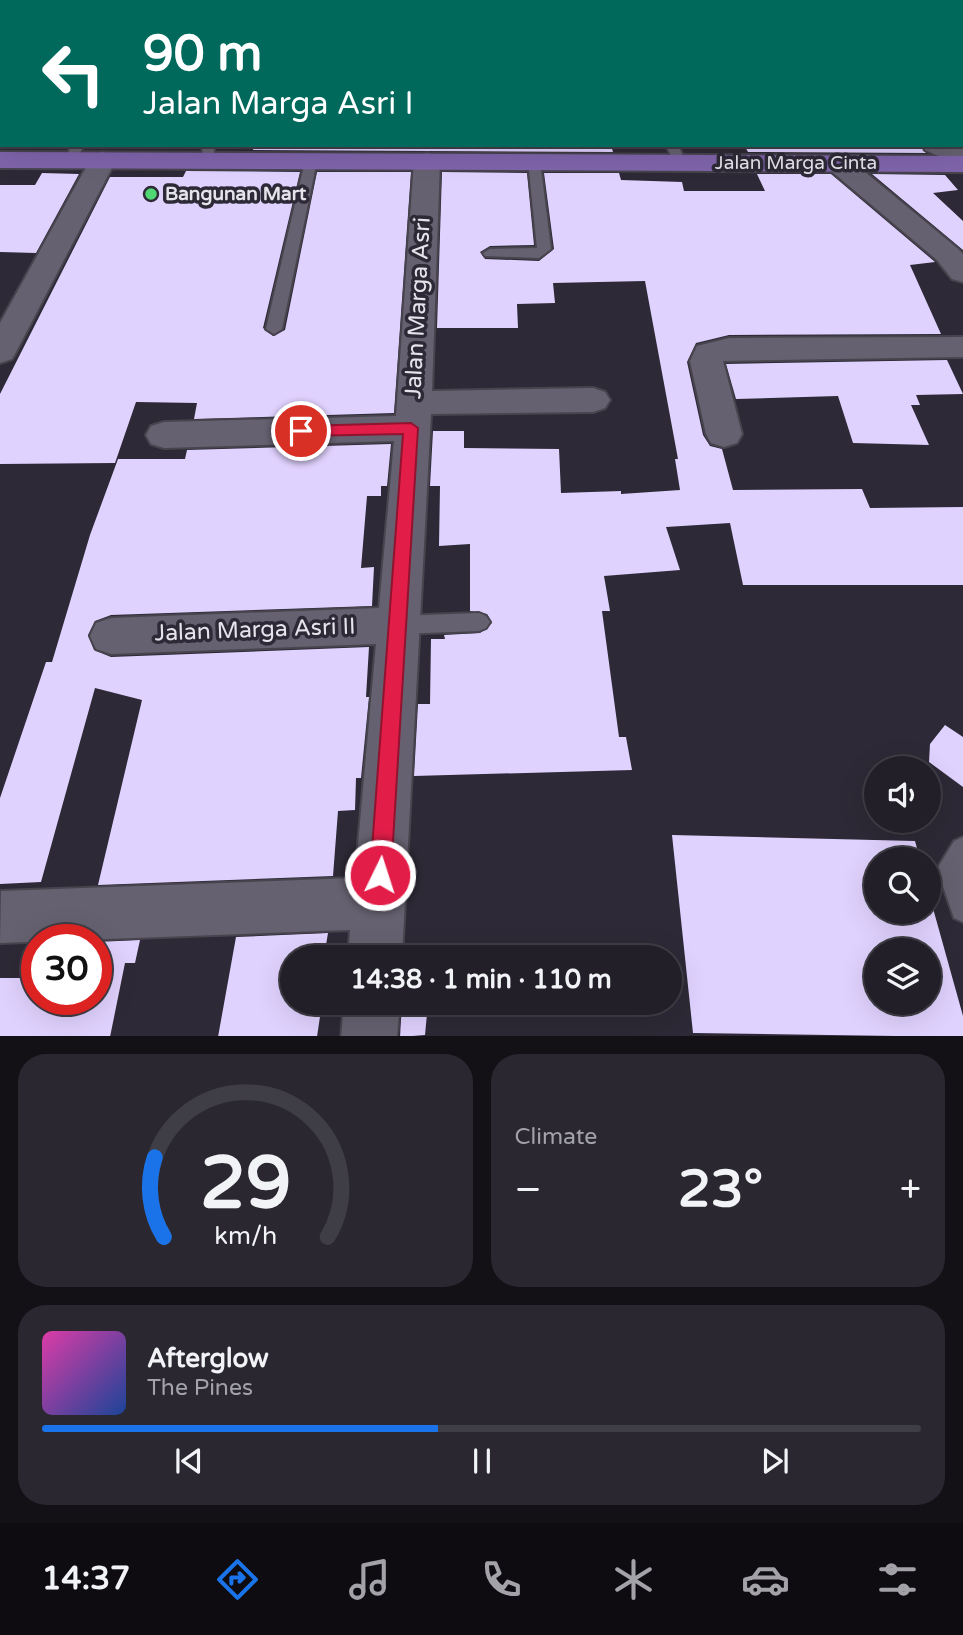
<!DOCTYPE html>
<meta charset="utf-8">
<style>
body{margin:0;font-family:"Varela Round",sans-serif;background:#2a2730;color:#f1f3f6;height:100vh;display:flex;flex-direction:column;font-size:26px;white-space:nowrap}
*{box-sizing:border-box;margin:0}
p{font-size:23px;color:#a2a2a8}
.icon{flex:none;width:38px;height:38px;fill:none;stroke:currentColor;stroke-width:2;stroke-linecap:round;stroke-linejoin:round}
.map{position:relative;height:1036px;overflow:hidden}
.side{display:flex;flex-direction:column;gap:18px;padding:18px;background:#131116;flex:1}
.side>*{flex:none}
.banner{position:absolute;left:0px;top:0px;width:964px;height:147px;box-shadow:0 7px 28px #0002,0 0 0 2px #3f3d45;background:#00695c;color:#fff;overflow:hidden}
.controls{position:absolute;left:864px;top:756px;display:grid;gap:14px}
.controls a{display:grid;place-items:center;width:77px;height:77px;border-radius:50%;background:#221f28;box-shadow:0 7px 28px #0002,0 0 0 2px #3f3d45;font-size:35px}
.speed{position:absolute;left:21px;top:924px;display:flex;gap:14px;font-size:35px;font-weight:700;text-align:center}
.speed>*{display:grid;place-content:center;width:91px;height:91px;border-radius:50%;background:#221f28;box-shadow:0 7px 28px #0002,0 0 0 2px #3f3d45;line-height:1}
.speed .limit{border:10px solid #d22;background:#fff;color:#111}
.pin{position:absolute;display:grid;place-items:center;width:60px;height:60px;color:#fff;margin:-30px;border:4px solid #fff;border-radius:50%;box-shadow:0 2px 7px #0007}
.me{position:absolute;width:77px;margin:-38px;rotate:4deg;stroke-linejoin:round;filter:drop-shadow(0 0 5px #0008)}
.turn{display:flex;align-items:center;gap:24px;height:147px;padding:0 28px;font-size:32px}
.turn .icon{width:91px;height:91px;stroke-width:2.5}
.turn b{display:block;font-size:49px;line-height:60px}
.big{font-size:52px;font-weight:700;line-height:1.1}
.side .tile{flex:1;display:flex;flex-direction:column;justify-content:center;gap:10px;min-width:0;padding:0 24px;border-radius:28px;background:#2a2730}
.side .dial{align-items:center;gap:0}
.dial svg{height:182px;overflow:visible;fill:none;stroke:#3f3d45;stroke-width:7;stroke-linecap:round;text-anchor:middle}
.dial text{fill:#f1f3f6;stroke:none}
.song{display:flex;align-items:center;gap:21px}
.cover{width:84px;height:84px;border-radius:10px;background:linear-gradient(135deg,hsl(320 70% 55%),hsl(220 70% 35%))}
.played{height:7px;border-radius:4px;background:linear-gradient(90deg,#1a73e8 45%,#3f3d45 45%)}
.keys{display:flex;justify-content:space-around;direction:ltr}
.heat{display:flex;justify-content:space-between;align-items:center;font-size:38px;direction:ltr}
.side .tiles{flex:1;display:grid;gap:18px;grid-template-columns:1fr 1fr}
.tile:last-child{grid-column:span 2}
.trip{position:absolute;left:280px;top:945px;width:402px;height:70px;border-radius:35px;background:#221f28;box-shadow:0 7px 28px #0002,0 0 0 2px #3f3d45;font-weight:700;line-height:70px;text-align:center}
.tabs{display:flex;height:112px;justify-content:space-around;align-items:center;background:#0e0c10;color:#a2a2a8}
.tabs .icon{width:49px;height:49px}
.tabs .selected{color:#1a73e8}
.tabs b{font-size:32px;color:#f1f3f6}
.map>svg:first-child{display:block}
.lines{fill:none;stroke-linecap:round;stroke-linejoin:round}
.river{fill:#6e6188;fill-rule:evenodd}
.building{fill:#e0d2fe;fill-rule:evenodd}
.service-casing{stroke:#47444e;stroke-width:4}
.minor-casing{stroke:#47444e;stroke-width:4}
.primary-casing{stroke:#47444e;stroke-width:4}
.service{fill:#666170;fill-rule:evenodd}
.minor{fill:#666170;fill-rule:evenodd}
.primary{fill:#7f64ab;fill-rule:evenodd}
.route{fill:#e11d48;stroke:#92132f;stroke-width:2}
.poi-dot{fill:#50d674;stroke:#2d2936;stroke-width:2.5}
.labels{text-anchor:middle;dominant-baseline:central;stroke-width:7;stroke-linejoin:round;paint-order:stroke}
.far-street-label{font-size:19px;fill:#e5e3eb;stroke:#2d2936}
.far-poi-label{font-size:19px;font-weight:bold;fill:#e5e3eb;stroke:#2d2936;text-anchor:start}
.street-label{font-size:23px;fill:#e5e3eb;stroke:#2d2936}
</style>
<div class="map">
<svg width="963" height="1037" viewBox="0 0 963 1037">
<rect width="100%" height="100%" fill="#2d2936"/>
<g class="lines">
<!-- river -->
<g class="river">
<polygon points="645,0 681,0 682,2 646,2"/>
<polygon points="963,123 963,149 947,145 962,145"/>
</g>
</g>
<!-- building -->
<g class="building">
<polygon points="254,145 611,145 613,152 253,150"/>
<polygon points="744,145 920,145 926,153 748,152"/>
<polygon points="186,171 300,172 263,328 273,336 285,330 317,172 411,172 394,413 194,419 197,403 136,402 115,463 0,464 0,394 110,177 183,177"/>
<polygon points="442,172 527,173 534,245 490,246 480,252 485,259 539,261 554,249 544,173 619,173 621,180 682,182 684,191 765,191 757,174 831,174 935,262 910,265 941,334 729,335 696,343 687,362 703,435 710,446 722,449 733,490 862,489 870,508 963,507 963,585 743,585 730,523 666,527 680,570 604,576 610,611 602,611 619,737 626,737 632,770 414,776 418,704 430,704 431,639 445,639 444,635 480,633 492,623 487,614 470,611 470,544 439,546 440,486 430,486 433,431 464,431 464,448 559,449 561,493 621,491 621,494 680,490 675,459 678,459 645,281 553,283 555,303 517,304 518,328 437,328"/>
<polygon points="42,173 79,174 36,253 0,252 0,185 35,185"/>
<polygon points="872,174 945,175 958,190 933,193 963,221 963,250"/>
<polygon points="947,360 963,394 916,395 920,405 911,405 929,445 853,443 838,396 736,399 726,364"/>
<polygon points="391,444 387,486 381,486 381,496 367,496 361,568 374,567 372,606 111,615 95,621 88,635 94,650 111,657 369,647 366,697 369,697 361,778 356,778 355,810 338,811 333,876 98,885 142,700 95,688 41,882 0,884 0,798 46,662 52,662 90,535 118,459 185,459 187,450"/>
<polygon points="945,725 963,737 963,787 929,762 930,744"/>
<path d="M672,835L915,841L920,859H877V912H929V894L963,1016V1037L693,1033ZM877,950H929V1003H877Z"/>
<polygon points="328,933 324,957 292,957 292,1003 322,1003 317,1037 218,1037 236,937"/>
<polygon points="140,940 135,963 125,963 110,1037 0,1036 0,978 37,978 37,999 96,999 96,942"/>
<polygon points="402,1003 428,1003 425,1035 400,1037"/>
</g>
<g class="lines">
<!-- service casing -->
<g class="service-casing">
<g id="service">
<rect x="0" y="109" width="2" height="8"/>
<polygon points="72,145 84,145 75,163 70,164 64,160"/>
<polygon points="202,145 214,145 214,163 203,160"/>
<polygon points="666,145 678,145 686,162 685,165 675,165"/>
<polygon points="311,157 317,161 282,329 274,334 266,329 305,161"/>
<polygon points="534,157 540,161 551,249 539,258 485,256 483,253 490,249 537,248 528,161"/>
<polygon points="479,613 486,616 490,622 486,628 479,631 398,634 391,631 387,625 391,619 398,616"/>
<polygon points="963,837 963,922 954,918 937,869 954,841"/>
</g>
</g>
<!-- minor casing -->
<g class="minor-casing">
<g id="minor">
<polygon points="56,0 76,0 55,2"/>
<polygon points="176,0 196,0 175,2"/>
<rect x="285" y="0" width="20" height="2"/>
<polygon points="423,0 445,0 446,2 424,2"/>
<polygon points="614,0 637,0 638,2 615,2"/>
<polygon points="712,0 733,0 734,2 713,2"/>
<rect x="0" y="34" width="2" height="12"/>
<rect x="962" y="39" width="1" height="14"/>
<rect x="962" y="107" width="1" height="14"/>
<polygon points="922,145 955,145 963,149 963,167 925,150"/>
<polygon points="103,152 112,155 116,160 16,352 12,359 0,363 0,323 90,160 94,155"/>
<polygon points="427,153 436,156 440,161 432,391 593,388 605,392 610,400 605,408 593,412 431,414 402,957 348,957 350,930 0,943 1,891 355,878 376,644 111,654 96,649 90,636 96,623 111,618 379,608 394,441 164,448 151,444 146,435 151,426 164,422 396,416 414,161 418,156"/>
<polygon points="839,156 848,158 957,248 963,254 963,282 952,279 937,260 830,170 826,164 830,158"/>
<polygon points="963,337 963,357 723,361 742,434 737,443 724,447 711,443 706,434 690,361 697,346 729,338"/>
<polygon points="344,1003 400,1003 397,1037 341,1037"/>
</g>
</g>
<!-- primary casing -->
<g class="primary-casing">
<polygon id="primary" points="0,152 963,156 963,172 0,168"/>
</g>
<!-- service -->
<use href="#service" class="service"/>
<!-- minor -->
<use href="#minor" class="minor"/>
<!-- primary -->
<use href="#primary" class="primary"/>
</g>
<!-- route -->
<polygon class="route" points="411,423 418,428 391,875 388,882 380,885 373,882 370,875 403,434 301,436 294,431 301,426"/>
<!-- markers -->
<circle class="poi-dot" cx="151" cy="194" r="7"/>
<g class="labels">
<!-- far-street labels -->
<g class="far-street-label">
<text x="796" y="163">Jalan Marga Cinta</text>
</g>
<!-- far-poi labels -->
<g class="far-poi-label">
<text x="165" y="194">Bangunan Mart</text>
</g>
<!-- street labels -->
<g class="street-label">
<text transform="translate(418 308) rotate(-87)">Jalan Marga Asri</text>
<text transform="translate(255 630) rotate(-2)">Jalan Marga Asri II</text>
</g>
</g>
</svg>
<div class="controls">
<a><svg class="icon" aria-label="sound" viewBox="0 0 24 24"><path d="M4 9h4l5-4v14l-5-4H4zM17 9q2 3 0 6"/></svg></a>
<a><svg class="icon" aria-label="search" viewBox="0 0 24 24"><circle cx="10" cy="10" r="6"/><path d="M15 15l6 6"/></svg></a>
<a><svg class="icon" aria-label="layers" viewBox="0 0 24 24"><path d="M12 4l9 5-9 5-9-5zM3 14l9 5 9-5"/></svg></a>
</div>
<div class="speed"><div class="limit">30</div></div>
<div class="pin" style="left:301px;top:431px;background:#d93025"><svg class="icon" aria-label="arrive" viewBox="0 0 24 24"><path d="M6 21V4h12l-3 4 3 4H6"/></svg></div>
<svg class="me" style="left:380px;top:875px" viewBox="-20 -20 40 40"><circle r="17" fill="#e11d48" stroke="#fff" stroke-width="3"/><path d="M0-11L8 9 0 5-8 9z" fill="#fff"/></svg>
<div class="trip">14:38 · 1 min · 110 m</div>
<div class="banner">
<div class="turn"><svg class="icon" aria-label="left" viewBox="0 0 24 24"><path d="M17 20v-9H6M10 6l-5 5 5 5"/></svg><div><b>90 m</b>Jalan Marga Asri I</div></div>
</div>
</div>
<section class="side">
<div class="tiles">
<div class="tile dial"><svg viewBox="0 0 100 80">
<path d="M14 69A42 42 0 1 1 86 69"/>
<path d="M14 69A42 42 0 0 1 10 34" stroke="#1a73e8"/>
<text x="50" y="56" font-size="32" font-weight="700">29</text>
<text x="50" y="72" font-size="11">km/h</text>
</svg></div>
<div class="tile"><p>Climate</p>
<div class="heat"><a>−</a><b class="big">23°</b><a>+</a></div>
</div>
<div class="tile">
<div class="song"><i class="cover"></i><div><b>Afterglow</b><p>The Pines</p></div></div>
<div class="played"></div>
<div class="keys"><svg class="icon" aria-label="previous" viewBox="0 0 24 24"><path d="M18 5L8 12l10 7zM5 5v14"/></svg><svg class="icon" aria-label="pause" viewBox="0 0 24 24"><path d="M8 5v14M16 5v14"/></svg><svg class="icon" aria-label="next" viewBox="0 0 24 24"><path d="M6 5l10 7-10 7zM19 5v14"/></svg></div>
</div>
</div>
</section>
<nav class="tabs">
<b>14:37</b>
<svg class="icon selected" aria-label="directions" viewBox="0 0 24 24"><path d="M12 3l9 9-9 9-9-9zM9 14v-3h6M13 9l2 2-2 2"/></svg>
<svg class="icon" aria-label="music" viewBox="0 0 24 24"><path d="M9 18V5l10-2v13"/><circle cx="6" cy="18" r="3"/><circle cx="16" cy="16" r="3"/></svg>
<svg class="icon" aria-label="phone" viewBox="0 0 24 24"><path d="M5 4h4l2 5-3 2q2 4 5 5l2-3 5 2v4C11 20 4 13 5 4z"/></svg>
<svg class="icon" aria-label="climate" viewBox="0 0 24 24"><path d="M12 3v18M4 7l16 10M4 17L20 7"/></svg>
<svg class="icon" aria-label="car" viewBox="0 0 24 24"><path d="M5 17H2v-5l4-1 3-4h7l3 4 3 1v5h-3M9 17h6M6 11h13"/><circle cx="7" cy="17" r="2"/><circle cx="17" cy="17" r="2"/></svg>
<svg class="icon" aria-label="filters" viewBox="0 0 24 24"><path d="M4 7h16M4 17h16"/><circle cx="9" cy="7" r="2"/><circle cx="15" cy="17" r="2"/></svg>
</nav>
